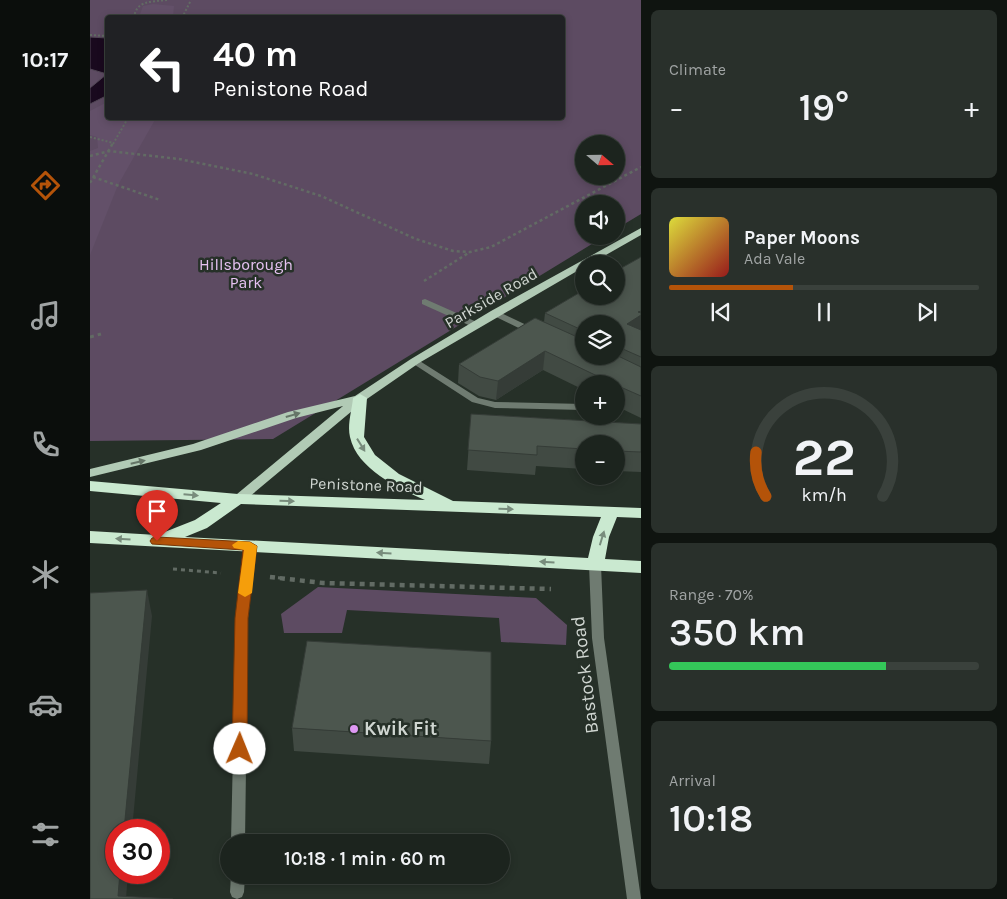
<!DOCTYPE html>
<meta charset="utf-8">
<style>
body{margin:0;font-family:Karla,sans-serif;background:#29302b;color:#f1f3f6;height:100vh;display:flex;flex-direction:column;font-size:19px;white-space:nowrap}
*{box-sizing:border-box;margin:0}
p{font-size:16px;color:#a0a4a4}
.icon{flex:none;width:28px;height:28px;fill:none;stroke:currentColor;stroke-width:2;stroke-linecap:round;stroke-linejoin:round}
.map{position:relative;flex:1;overflow:hidden}
.side{display:flex;flex-direction:column;gap:10px;padding:10px;background:#0f1410;width:366px}
.side>*{flex:none}
.top-card{position:absolute;left:15px;top:15px;width:460px;height:105px;border-radius:5px;box-shadow:0 2px 8px #0003,0 0 0 1px #3a413c;background:#202124;color:#fff;overflow:hidden}
.needle{width:32px;rotate:110deg}
.controls{position:absolute;left:485px;top:135px;display:grid;gap:10px}
.controls a{display:grid;place-items:center;width:50px;height:50px;border-radius:50%;background:#1c241e;box-shadow:0 2px 8px #0003,0 0 0 1px #3a413c;font-size:25px}
.speed{position:absolute;left:15px;top:819px;display:flex;gap:10px;font-size:25px;font-weight:700;text-align:center}
.speed>*{display:grid;place-content:center;width:65px;height:65px;border-radius:50%;background:#1c241e;box-shadow:0 2px 8px #0003,0 0 0 1px #3a413c;line-height:1}
.speed .limit{border:8px solid #d22;background:#fff;color:#111}
.pin{position:absolute;display:grid;place-items:center;width:42px;height:42px;color:#fff;margin:-51px -21px;border-radius:50% 50% 50% 0;rotate:-45deg;box-shadow:0 0 5px #0007}
.pin .icon{rotate:45deg}
.me{position:absolute;width:55px;margin:-28px;rotate:1deg;stroke-linejoin:round;filter:drop-shadow(0 0 4px #0008)}
.turn{display:flex;align-items:center;gap:18px;height:105px;padding:0 25px;font-size:22px}
.turn .icon{width:65px;height:65px;stroke-width:2.5}
.turn b{display:block;font-size:35px;line-height:42px}
.big{font-size:38px;font-weight:600;line-height:1.1}
.side .tile{flex:1;display:flex;flex-direction:column;justify-content:center;gap:8px;min-width:0;padding:0 18px;border-radius:8px;background:#29302b}
.side .dial{align-items:center;gap:0}
.dial svg{height:130px;overflow:visible;fill:none;stroke:#3a413c;stroke-width:7;stroke-linecap:round;text-anchor:middle}
.dial text{fill:#f1f3f6;stroke:none}
.song{display:flex;align-items:center;gap:15px}
.cover{width:60px;height:60px;border-radius:8px;background:linear-gradient(135deg,hsl(60 70% 55%),hsl(0 70% 35%))}
.played{height:5px;border-radius:2px;background:linear-gradient(90deg,#b45309 40%,#3a413c 40%)}
.keys{display:flex;justify-content:space-around;direction:ltr}
.heat{display:flex;justify-content:space-between;align-items:center;font-size:28px;direction:ltr}
.charge{height:8px;border-radius:4px;background:linear-gradient(90deg,#34c759 70%,#3a413c 0)}
.trip{position:absolute;left:130px;top:834px;width:290px;height:50px;border-radius:25px;background:#1c241e;box-shadow:0 2px 8px #0003,0 0 0 1px #3a413c;font-weight:600;line-height:50px;text-align:center}
main{display:flex;flex:1;min-height:0}
.tab-bar{display:flex;flex-direction:column;width:90px;justify-content:space-around;align-items:center;background:#0b0e0c;color:#a0a4a4}
.tab-bar .icon{width:35px;height:35px}
.tab-bar .selected{color:#b45309}
.tab-bar b{font-size:22px;color:#f1f3f6}
.map>svg:first-child{display:block}
.green{fill:#5d4b62;fill-rule:evenodd}
.forest{fill:#635069}
.water{fill:#19091e;stroke:#504654}
.lines{fill:none;stroke-linecap:round;stroke-linejoin:round}
.path-far3{stroke:#626b64;stroke-width:2;stroke-dasharray:2 2;stroke-linecap:butt}
.path-far2{stroke:#626b64;stroke-width:2.5;stroke-dasharray:3 3;stroke-linecap:butt}
.path-far1{stroke:#626b64;stroke-width:3;stroke-dasharray:4 4;stroke-linecap:butt}
.path{stroke:#626b64;stroke-width:4.5;stroke-dasharray:5 5;stroke-linecap:butt}
.lane{fill:#6f7b71;fill-rule:evenodd}
.street{fill:#6f7b71;fill-rule:evenodd}
.primary{fill:#b1cab5;fill-rule:evenodd}
.highway{fill:#cae9d0;fill-rule:evenodd}
.wall{fill:#414a43;fill-rule:evenodd}
.shaded-wall{fill:#353c37}
.building{fill:#4c564e;stroke:#353c37}
.oneway{fill:#657567}
.oneway2{fill:#788c7c}
.route{fill:#b45309;stroke:#753606}
.slow{fill:#f59e0b}
.poi-dot{fill:#de98f3;stroke:#263028;stroke-width:2}
.labels{text-anchor:middle;dominant-baseline:central;stroke-width:5;stroke-linejoin:round;paint-order:stroke}
.park-label{font-size:16px;fill:#e6c2f2;stroke:#263028}
.street-label{font-size:16px;fill:#d0d6d1;stroke:#263028}
.near-street-label{font-size:19px;fill:#d0d6d1;stroke:#263028}
.near-poi-label{font-size:19px;font-weight:bold;fill:#d0d6d1;stroke:#263028;text-anchor:start}
</style>
<main>
<nav class="tab-bar">
<b>10:17</b>
<svg class="icon selected" aria-label="directions" viewBox="0 0 24 24"><path d="M12 3l9 9-9 9-9-9zM9 14v-3h6M13 9l2 2-2 2"/></svg>
<svg class="icon" aria-label="music" viewBox="0 0 24 24"><path d="M9 18V5l10-2v13"/><circle cx="6" cy="18" r="3"/><circle cx="16" cy="16" r="3"/></svg>
<svg class="icon" aria-label="phone" viewBox="0 0 24 24"><path d="M5 4h4l2 5-3 2q2 4 5 5l2-3 5 2v4C11 20 4 13 5 4z"/></svg>
<svg class="icon" aria-label="climate" viewBox="0 0 24 24"><path d="M12 3v18M4 7l16 10M4 17L20 7"/></svg>
<svg class="icon" aria-label="car" viewBox="0 0 24 24"><path d="M5 17H2v-5l4-1 3-4h7l3 4 3 1v5h-3M9 17h6M6 11h13"/><circle cx="7" cy="17" r="2"/><circle cx="17" cy="17" r="2"/></svg>
<svg class="icon" aria-label="filters" viewBox="0 0 24 24"><path d="M4 7h16M4 17h16"/><circle cx="9" cy="7" r="2"/><circle cx="15" cy="17" r="2"/></svg>
</nav>
<div class="map">
<svg width="551" height="899" viewBox="0 0 551 899">
<rect width="100%" height="100%" fill="#263028"/>
<!-- green -->
<g class="green">
<path d="M0,0H551V214L526,229V204H494V236H515L183,439L0,441ZM18,18H472V118H18ZM494,144H526V176H494Z"/>
<polygon points="228,587 446,598 477,625 476,645 411,642 409,618 257,610 252,633 194,633 191,614"/>
</g>
<!-- forest -->
<g class="forest">
<polygon points="63,4 84,6 83,17 49,17 53,6"/>
<polygon points="17,102 18,118 66,118 28,185 0,255 0,151 8,148 7,137 0,135 0,111"/>
</g>
<!-- water -->
<polygon class="water" points="0,37 17,38 18,95 0,104 0,88 17,74 0,69"/>
<g class="lines">
<!-- path-far3 -->
<g class="path-far3">
<path d="M44,18C46,0 61,2 77,0"/>
<polyline points="92,18 101,0"/>
<polyline points="0,35 18,36"/>
<polyline points="0,137 23,143"/>
<polyline points="23,144 38,118"/>
</g>
<!-- path-far2 -->
<g class="path-far2">
<polyline points="0,156 19,151 89,159 163,174 231,196 326,239 363,251 380,252 401,247 551,167"/>
<polyline points="3,177 70,200"/>
<polyline points="0,183 23,143"/>
<polyline points="334,281 380,252"/>
</g>
<!-- path-far1 -->
<g class="path-far1">
<polyline points="0,337 11,334"/>
<polyline points="83,569 131,573"/>
<polyline points="180,577 191,578"/>
</g>
<!-- path -->
<polyline class="path" points="180,577 233,583 461,589"/>
<!-- lane -->
<g class="lane">
<polygon points="335,299 389,323 390,325 389,327 383,327 332,304 332,300"/>
<polygon points="325,358 388,398 405,402 494,404 494,410 405,408 382,402 322,363 320,361"/>
</g>
<!-- street -->
<g class="street">
<polygon points="405,310 447,330 448,332 444,335 441,334 402,315 401,313"/>
<polygon points="160,542 164,543 166,546 158,618 155,842 141,842 146,618 154,546 156,543"/>
<polygon points="505,561 509,562 511,565 514,638 551,899 537,899 502,638 499,565 501,562"/>
<polygon points="141,875 155,875 154,892 152,897 147,899 142,897 140,892"/>
</g>
<!-- primary -->
<polygon class="primary" points="551,228 551,235 500,264 494,264 494,267 329,363 274,401 153,502 148,503 141,499 253,406 206,418 111,450 0,477 0,469 103,444 198,412 265,396 321,359 401,311"/>
<!-- highway -->
<path class="highway" d="M270,394L277,398L274,437L285,455L309,474L363,501L551,508V518L527,517L519,537L515,559L551,561V573L0,543V531L67,535L105,520L131,503L0,491V481L148,494L335,500C308,488 267,469 260,437C257,425 262,410 263,398ZM151,504L511,517L503,537L498,558L95,537L117,528Z"/>
</g>
<!-- wall -->
<g class="wall">
<path d="M551,257V328L550,329L551,330V418L526,406V384H494V390L453,370L406,400L389,396L368,383L369,364L445,318L454,322L455,313L494,290V296H526V271ZM494,324H526V356H494Z"/>
<polygon points="381,414 551,424 551,472 526,471 526,444 494,444 494,469 446,466 445,475 377,470"/>
<polygon points="202,728 401,741 399,764 204,751"/>
</g>
<!-- shaded-wall -->
<g class="shaded-wall">
<polygon points="551,311 551,328 549,333 537,324"/>
<polygon points="455,351 453,370 406,400 408,381"/>
<polygon points="57,590 62,616 42,830 34,830"/>
<polygon points="30,872 38,872 36,899 28,896"/>
</g>
<!-- building -->
<g class="building">
<polygon points="551,257 551,311 548,312 551,313 551,315 537,324 551,330 551,357 526,346 526,324 494,324 494,331 455,313 494,290 494,296 526,296 526,271"/>
<polygon points="445,318 494,340 494,356 526,356 526,355 551,367 551,396 526,385 526,384 524,384 455,351 408,381 390,377 369,364"/>
<polygon points="381,414 551,424 551,452 526,451 526,444 494,444 494,449 447,446 447,455 378,450"/>
<polygon points="57,590 34,830 26,830 26,872 30,872 28,896 83,899 0,899 0,593"/>
<polygon points="217,641 401,652 401,741 202,728"/>
</g>
<!-- one-way arrows -->
<defs><path id="oneway-solid" d="M-6-.8H1V-3.2L6.5 0L1 3.2V.8H-6Z" transform="scale(1.25)"/></defs>
<g class="oneway">
<use href="#oneway-solid" transform="translate(203 415) rotate(-16)"/>
<use href="#oneway-solid" transform="translate(48 462) rotate(-13)"/>
</g>
<g class="oneway2">
<use href="#oneway-solid" transform="translate(271 445) rotate(58)"/>
<use href="#oneway-solid" transform="translate(101 495) rotate(5)"/>
<use href="#oneway-solid" transform="translate(197 501) rotate(2)"/>
<use href="#oneway-solid" transform="translate(416 509) rotate(1)"/>
<use href="#oneway-solid" transform="translate(512 538) rotate(-73)"/>
<use href="#oneway-solid" transform="translate(33 539) rotate(-176)"/>
<use href="#oneway-solid" transform="translate(294 553) rotate(-177)"/>
<use href="#oneway-solid" transform="translate(457 562) rotate(-177)"/>
</g>
<!-- route -->
<polygon class="route" points="67,537 160,542 167,546 158,618 157,749 155,753 150,755 144,753 142,749 145,618 153,550 62,544 60,541 62,538"/>
<!-- slow -->
<polygon class="slow" points="148,541 160,542 167,546 162,593 155,597 148,593 154,550 144,548 142,545"/>
<!-- markers -->
<circle class="poi-dot" cx="264" cy="729" r="5"/>
<g class="labels">
<!-- park labels -->
<g class="park-label">
<text x="156" y="264">Hillsborough<tspan x="156" dy="18">Park</tspan></text>
</g>
<!-- street labels -->
<g class="street-label">
<text transform="translate(401 298) rotate(-30)">Parkside Road</text>
<text transform="translate(276 485) rotate(2)">Penistone Road</text>
</g>
<!-- near-street labels -->
<g class="near-street-label">
<text transform="translate(495 675) rotate(-97)">Bastock Road</text>
</g>
<!-- near-poi labels -->
<g class="near-poi-label">
<text x="274" y="729">Kwik Fit</text>
</g>
</g>
</svg>
<div class="controls">
<a><svg class="needle" viewBox="-14 -14 28 28"><path d="M0-13l5 13h-10z" fill="#e53935"/><path d="M0 13l5-13h-10z" fill="#a0a4a4"/></svg></a>
<a><svg class="icon" aria-label="sound" viewBox="0 0 24 24"><path d="M4 9h4l5-4v14l-5-4H4zM17 9q2 3 0 6"/></svg></a>
<a><svg class="icon" aria-label="search" viewBox="0 0 24 24"><circle cx="10" cy="10" r="6"/><path d="M15 15l6 6"/></svg></a>
<a><svg class="icon" aria-label="layers" viewBox="0 0 24 24"><path d="M12 4l9 5-9 5-9-5zM3 14l9 5 9-5"/></svg></a>
<a>+</a>
<a>−</a>
</div>
<div class="speed"><div class="limit">30</div></div>
<div class="pin" style="left:67px;top:541px;background:#d93025"><svg class="icon" aria-label="arrive" viewBox="0 0 24 24"><path d="M6 21V4h12l-3 4 3 4H6"/></svg></div>
<svg class="me" style="left:150px;top:749px" viewBox="-20 -20 40 40"><circle r="19" fill="#fff"/><path d="M0-13L10 11 0 6-10 11z" fill="#b45309"/></svg>
<div class="trip">10:18 · 1 min · 60 m</div>
<div class="top-card">
<div class="turn"><svg class="icon" aria-label="left" viewBox="0 0 24 24"><path d="M17 20v-9H6M10 6l-5 5 5 5"/></svg><div><b>40 m</b>Penistone Road</div></div>
</div>
</div>
<section class="side">
<div class="tile"><p>Climate</p>
<div class="heat"><a>−</a><b class="big">19°</b><a>+</a></div>
</div>
<div class="tile">
<div class="song"><i class="cover"></i><div><b>Paper Moons</b><p>Ada Vale</p></div></div>
<div class="played"></div>
<div class="keys"><svg class="icon" aria-label="previous" viewBox="0 0 24 24"><path d="M18 5L8 12l10 7zM5 5v14"/></svg><svg class="icon" aria-label="pause" viewBox="0 0 24 24"><path d="M8 5v14M16 5v14"/></svg><svg class="icon" aria-label="next" viewBox="0 0 24 24"><path d="M6 5l10 7-10 7zM19 5v14"/></svg></div>
</div>
<div class="tile dial"><svg viewBox="0 0 100 80">
<path d="M14 69A42 42 0 1 1 86 69"/>
<path d="M14 69A42 42 0 0 1 8 42" stroke="#b45309"/>
<text x="50" y="56" font-size="32" font-weight="700">22</text>
<text x="50" y="72" font-size="11">km/h</text>
</svg></div>
<div class="tile"><p>Range · 70%</p><b class="big">350 km</b><div class="charge"></div></div>
<div class="tile"><p>Arrival</p><b class="big">10:18</b></div>
</section>
</main>
